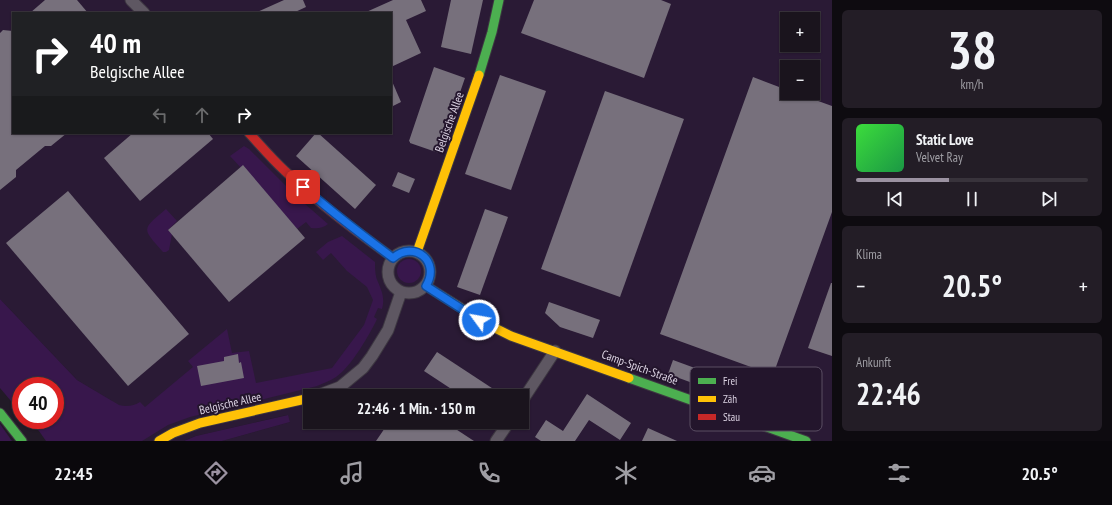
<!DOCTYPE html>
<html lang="de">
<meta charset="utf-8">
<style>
body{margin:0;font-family:"PT Sans Narrow",sans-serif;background:#231d26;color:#f1f3f6;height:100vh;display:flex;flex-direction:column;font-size:15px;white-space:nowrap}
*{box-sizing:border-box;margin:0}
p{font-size:13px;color:#9f9ea4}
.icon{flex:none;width:22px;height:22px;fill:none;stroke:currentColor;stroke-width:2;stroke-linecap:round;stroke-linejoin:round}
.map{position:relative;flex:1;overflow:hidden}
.side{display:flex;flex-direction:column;gap:10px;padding:10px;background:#0e0b10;width:280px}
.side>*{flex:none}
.top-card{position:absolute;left:12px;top:12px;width:380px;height:122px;border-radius:0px;box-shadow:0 1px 3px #0004,0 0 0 1px #38333b;background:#202124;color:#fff;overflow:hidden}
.buttons{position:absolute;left:780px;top:12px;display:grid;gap:8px}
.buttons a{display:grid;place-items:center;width:40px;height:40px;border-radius:0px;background:#1a141d;box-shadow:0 1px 3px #0004,0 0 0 1px #38333b;font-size:20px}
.speed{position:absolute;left:12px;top:377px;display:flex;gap:8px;font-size:20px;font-weight:700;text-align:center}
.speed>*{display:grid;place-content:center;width:52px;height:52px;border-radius:50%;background:#1a141d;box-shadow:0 1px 3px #0004,0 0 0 1px #38333b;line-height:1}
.speed .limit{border:6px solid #d22;background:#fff;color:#111}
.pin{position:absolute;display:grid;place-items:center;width:34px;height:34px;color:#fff;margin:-17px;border-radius:8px;box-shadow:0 2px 6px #0006}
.me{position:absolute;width:44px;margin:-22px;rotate:302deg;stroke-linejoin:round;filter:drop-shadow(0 0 3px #0008)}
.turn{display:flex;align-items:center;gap:14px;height:84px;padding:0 12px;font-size:18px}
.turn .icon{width:52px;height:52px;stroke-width:2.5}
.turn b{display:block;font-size:28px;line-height:34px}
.lanes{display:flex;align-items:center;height:38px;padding:0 12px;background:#0003;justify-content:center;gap:20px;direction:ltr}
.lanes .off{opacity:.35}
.big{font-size:30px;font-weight:700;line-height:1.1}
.side .card{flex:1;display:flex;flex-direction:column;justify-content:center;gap:6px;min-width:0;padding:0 14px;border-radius:6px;background:#231d26}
.side .dial{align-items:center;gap:0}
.dial b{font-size:52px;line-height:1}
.song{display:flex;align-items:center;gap:12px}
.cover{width:48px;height:48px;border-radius:6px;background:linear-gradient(135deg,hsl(120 70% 55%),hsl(140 70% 35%))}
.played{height:4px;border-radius:2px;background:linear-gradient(90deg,#9b92a1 40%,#38333b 40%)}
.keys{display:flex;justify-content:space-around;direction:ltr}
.heat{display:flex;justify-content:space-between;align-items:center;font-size:22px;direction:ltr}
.trip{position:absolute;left:303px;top:389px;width:226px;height:40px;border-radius:0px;background:#1a141d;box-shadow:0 1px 3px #0004,0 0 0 1px #38333b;font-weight:700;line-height:40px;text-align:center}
.dock{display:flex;height:64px;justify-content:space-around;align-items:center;background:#0a080c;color:#9f9ea4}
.dock .icon{width:28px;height:28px}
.dock .current{color:#9b92a1}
.dock b{font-size:18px;color:#f1f3f6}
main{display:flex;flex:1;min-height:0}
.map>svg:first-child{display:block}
.built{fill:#2a1a35;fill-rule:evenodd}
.green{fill:#38174c}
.building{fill:#77707c}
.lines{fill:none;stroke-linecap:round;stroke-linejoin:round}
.street-casing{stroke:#3d3741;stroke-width:13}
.fast-casing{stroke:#3d3741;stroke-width:11}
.slow-casing{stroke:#3d3741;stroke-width:11}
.jam-casing{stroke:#3d3741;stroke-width:11}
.street{stroke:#5e5762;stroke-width:11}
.fast{stroke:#4caf50;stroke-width:9}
.slow{stroke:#ffc107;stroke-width:9}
.jam{stroke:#c62828;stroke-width:9}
.route-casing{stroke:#114b97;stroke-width:10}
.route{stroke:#1a73e8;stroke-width:7}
.labels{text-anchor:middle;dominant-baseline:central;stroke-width:4;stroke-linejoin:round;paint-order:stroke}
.street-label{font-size:12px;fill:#dcd3e3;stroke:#23152c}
.key{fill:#23152c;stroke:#5a4e63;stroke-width:1}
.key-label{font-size:11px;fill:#dcd3e3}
</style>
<main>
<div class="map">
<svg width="832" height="441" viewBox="0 0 832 441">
<rect width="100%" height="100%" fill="#221a27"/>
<!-- built -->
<path class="built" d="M0,0H832V441H222L290,422L287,415L196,436L184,441H109L112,401L77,380L0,299ZM13,13H391V133H13ZM787,19H813V45H787ZM787,67H813V93H787ZM310,396H522V422H310Z"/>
<!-- green -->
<g class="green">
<path d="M244,146L249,149L297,197L328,224C323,228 318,229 311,228L306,222L297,229L230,156Z"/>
<path d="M166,209L177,221L168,230L172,234L169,250L166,252H163C142,228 141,230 166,209Z"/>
<path d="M342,236L375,262C375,268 375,276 378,282C382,292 385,298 382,309L378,308L374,317L377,319C370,334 351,367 336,377C330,381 323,383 317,386L190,417L168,425L142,441H46L39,431L28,420H55V386H21V413L0,388V299L77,380L119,405C126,407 134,406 140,402L145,407L193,367L188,361L227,329L232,353L249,351L256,383L332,368L364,325L373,300L367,287L347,271L331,253L323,260L316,252L328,242Z"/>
<circle cx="409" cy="271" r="12"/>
<polygon points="288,415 290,422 222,441 184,441 196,436"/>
<polygon points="0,424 12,441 0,441"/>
</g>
<!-- building -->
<g class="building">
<polygon points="45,0 77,0 88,13 30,13"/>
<polygon points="284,0 303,0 306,7 293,13 255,13"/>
<polygon points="393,0 421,0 426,11 406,20 421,53 391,67 391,13 364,13"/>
<polygon points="451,0 483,0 471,54 441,47"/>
<polygon points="534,0 661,0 671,4 644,78 521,33"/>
<polygon points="3,30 13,31 13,133 67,133 51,146 45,146 16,170 16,177 0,190 0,33"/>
<polygon points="434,67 465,78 439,153 410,143 410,142 409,141"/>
<polygon points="500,75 546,91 511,190 465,174"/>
<polygon points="753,77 787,90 787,93 796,93 832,106 832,212 773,375 660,334"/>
<polygon points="391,79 401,102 391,107"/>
<polygon points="605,91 684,119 620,297 541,269"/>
<polygon points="133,133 208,133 213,139 140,201 104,158"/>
<polygon points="316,133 318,133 376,185 355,209 296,156"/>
<polygon points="243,165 305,238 229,302 168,230"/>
<polygon points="398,172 415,179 409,193 392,186"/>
<polygon points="68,191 189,334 128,386 6,243"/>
<polygon points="485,209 508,217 480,295 457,287"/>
<polygon points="831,283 832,283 832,356 808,348"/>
<polygon points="549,302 600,320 593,338 560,327 545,313"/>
<polygon points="437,352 504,396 462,396 424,371"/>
<polygon points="238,354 239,363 241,362 244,378 201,386 197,366 224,361 224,357"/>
<polygon points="673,360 703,371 698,385 668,374"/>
<polygon points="587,394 631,423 620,440 589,420 575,441 541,441 535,437 546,420 563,431"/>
<polygon points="389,422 445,422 474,441 376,441"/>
<polygon points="648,428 677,441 642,441"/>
</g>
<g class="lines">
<!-- street casing -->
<g class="street-casing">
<g id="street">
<polyline points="131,0 144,13"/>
<circle cx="409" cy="272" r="21"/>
<polyline points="316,396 340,387 363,368 372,356 388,330 401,292"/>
<polyline points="522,401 555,351"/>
<polyline points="496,441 509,422"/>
</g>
</g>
<!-- fast casing -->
<g class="fast-casing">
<g id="fast">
<polyline points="479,75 492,32 499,0"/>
<polyline points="629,378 806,441"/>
<polyline points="0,413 22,441"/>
</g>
</g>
<!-- slow casing -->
<g class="slow-casing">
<g id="slow">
<polyline points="417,252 479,75"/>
<polyline points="426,286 485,323 511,336 629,378"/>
<polyline points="159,441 173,433 200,423 310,398"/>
</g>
</g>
<!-- jam casing -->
<g class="jam-casing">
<path id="jam" d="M249,133C261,146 272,159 285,171C318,203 356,231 393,258"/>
</g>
<!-- street -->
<use href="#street" class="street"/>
<!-- fast -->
<use href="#fast" class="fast"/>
<!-- slow -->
<use href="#slow" class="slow"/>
<!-- jam -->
<use href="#jam" class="jam"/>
</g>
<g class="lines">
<!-- route casing -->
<g class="route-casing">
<path id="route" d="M303,187C332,212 362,235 393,258C414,240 441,261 426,286L479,320"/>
</g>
<!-- route -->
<use href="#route" class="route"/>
</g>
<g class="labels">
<!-- street labels -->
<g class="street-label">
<text transform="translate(449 122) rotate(-70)">Belgische Allee</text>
<text transform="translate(640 367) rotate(20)">Camp-Spich-Straße</text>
<text transform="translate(230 403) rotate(-13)">Belgische Allee</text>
</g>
</g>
<!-- legend -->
<rect x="690" y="367" width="132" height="64" rx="6" class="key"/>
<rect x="698" y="378" width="18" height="6" fill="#4caf50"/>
<rect x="698" y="396" width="18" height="6" fill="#ffc107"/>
<rect x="698" y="414" width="18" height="6" fill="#c62828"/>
<g class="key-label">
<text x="723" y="385">Frei</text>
<text x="723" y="403">Zäh</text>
<text x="723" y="421">Stau</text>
</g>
</svg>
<div class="buttons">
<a>+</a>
<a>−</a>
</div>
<div class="speed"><div class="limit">40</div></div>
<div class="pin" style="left:303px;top:187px;background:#d93025"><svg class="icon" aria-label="arrive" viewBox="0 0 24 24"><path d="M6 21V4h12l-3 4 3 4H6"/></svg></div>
<svg class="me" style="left:479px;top:320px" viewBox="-20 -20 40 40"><circle r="17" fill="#1a73e8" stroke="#fff" stroke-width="3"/><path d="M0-11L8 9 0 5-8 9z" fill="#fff"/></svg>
<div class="trip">22:46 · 1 Min. · 150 m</div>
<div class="top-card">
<div class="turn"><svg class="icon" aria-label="right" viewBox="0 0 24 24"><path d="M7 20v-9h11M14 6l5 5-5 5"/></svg><div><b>40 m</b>Belgische Allee</div></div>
<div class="lanes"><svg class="icon off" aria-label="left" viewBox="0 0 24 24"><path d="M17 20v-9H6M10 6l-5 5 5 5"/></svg><svg class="icon off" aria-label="ahead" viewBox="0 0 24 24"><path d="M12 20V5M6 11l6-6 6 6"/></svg><svg class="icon" aria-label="right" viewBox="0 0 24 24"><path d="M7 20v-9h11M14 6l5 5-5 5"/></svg></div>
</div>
</div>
<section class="side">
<div class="card dial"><b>38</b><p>km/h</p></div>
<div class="card">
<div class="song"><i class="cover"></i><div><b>Static Love</b><p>Velvet Ray</p></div></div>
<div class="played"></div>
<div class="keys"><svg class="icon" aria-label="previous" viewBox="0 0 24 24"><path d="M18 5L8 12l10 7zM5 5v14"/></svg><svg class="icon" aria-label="pause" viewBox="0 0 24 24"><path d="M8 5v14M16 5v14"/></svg><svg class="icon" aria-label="next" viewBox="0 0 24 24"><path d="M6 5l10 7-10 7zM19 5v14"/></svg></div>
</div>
<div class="card"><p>Klima</p>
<div class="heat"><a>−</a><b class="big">20.5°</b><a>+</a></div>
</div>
<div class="card"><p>Ankunft</p><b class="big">22:46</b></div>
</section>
</main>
<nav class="dock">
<b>22:45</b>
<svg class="icon current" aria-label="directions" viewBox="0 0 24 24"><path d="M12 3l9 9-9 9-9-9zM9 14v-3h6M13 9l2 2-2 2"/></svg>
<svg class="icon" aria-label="music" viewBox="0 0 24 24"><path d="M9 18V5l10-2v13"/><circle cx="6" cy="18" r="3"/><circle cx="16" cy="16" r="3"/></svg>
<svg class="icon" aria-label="phone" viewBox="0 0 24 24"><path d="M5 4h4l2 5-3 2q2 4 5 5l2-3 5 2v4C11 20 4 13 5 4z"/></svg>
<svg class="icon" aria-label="climate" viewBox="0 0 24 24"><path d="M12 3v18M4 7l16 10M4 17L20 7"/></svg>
<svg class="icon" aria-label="car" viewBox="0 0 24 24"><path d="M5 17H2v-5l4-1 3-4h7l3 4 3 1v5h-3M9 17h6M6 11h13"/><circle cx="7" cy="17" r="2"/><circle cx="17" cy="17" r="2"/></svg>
<svg class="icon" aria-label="filters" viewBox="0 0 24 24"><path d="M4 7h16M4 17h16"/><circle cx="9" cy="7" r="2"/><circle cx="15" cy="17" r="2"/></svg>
<b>20.5°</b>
</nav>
